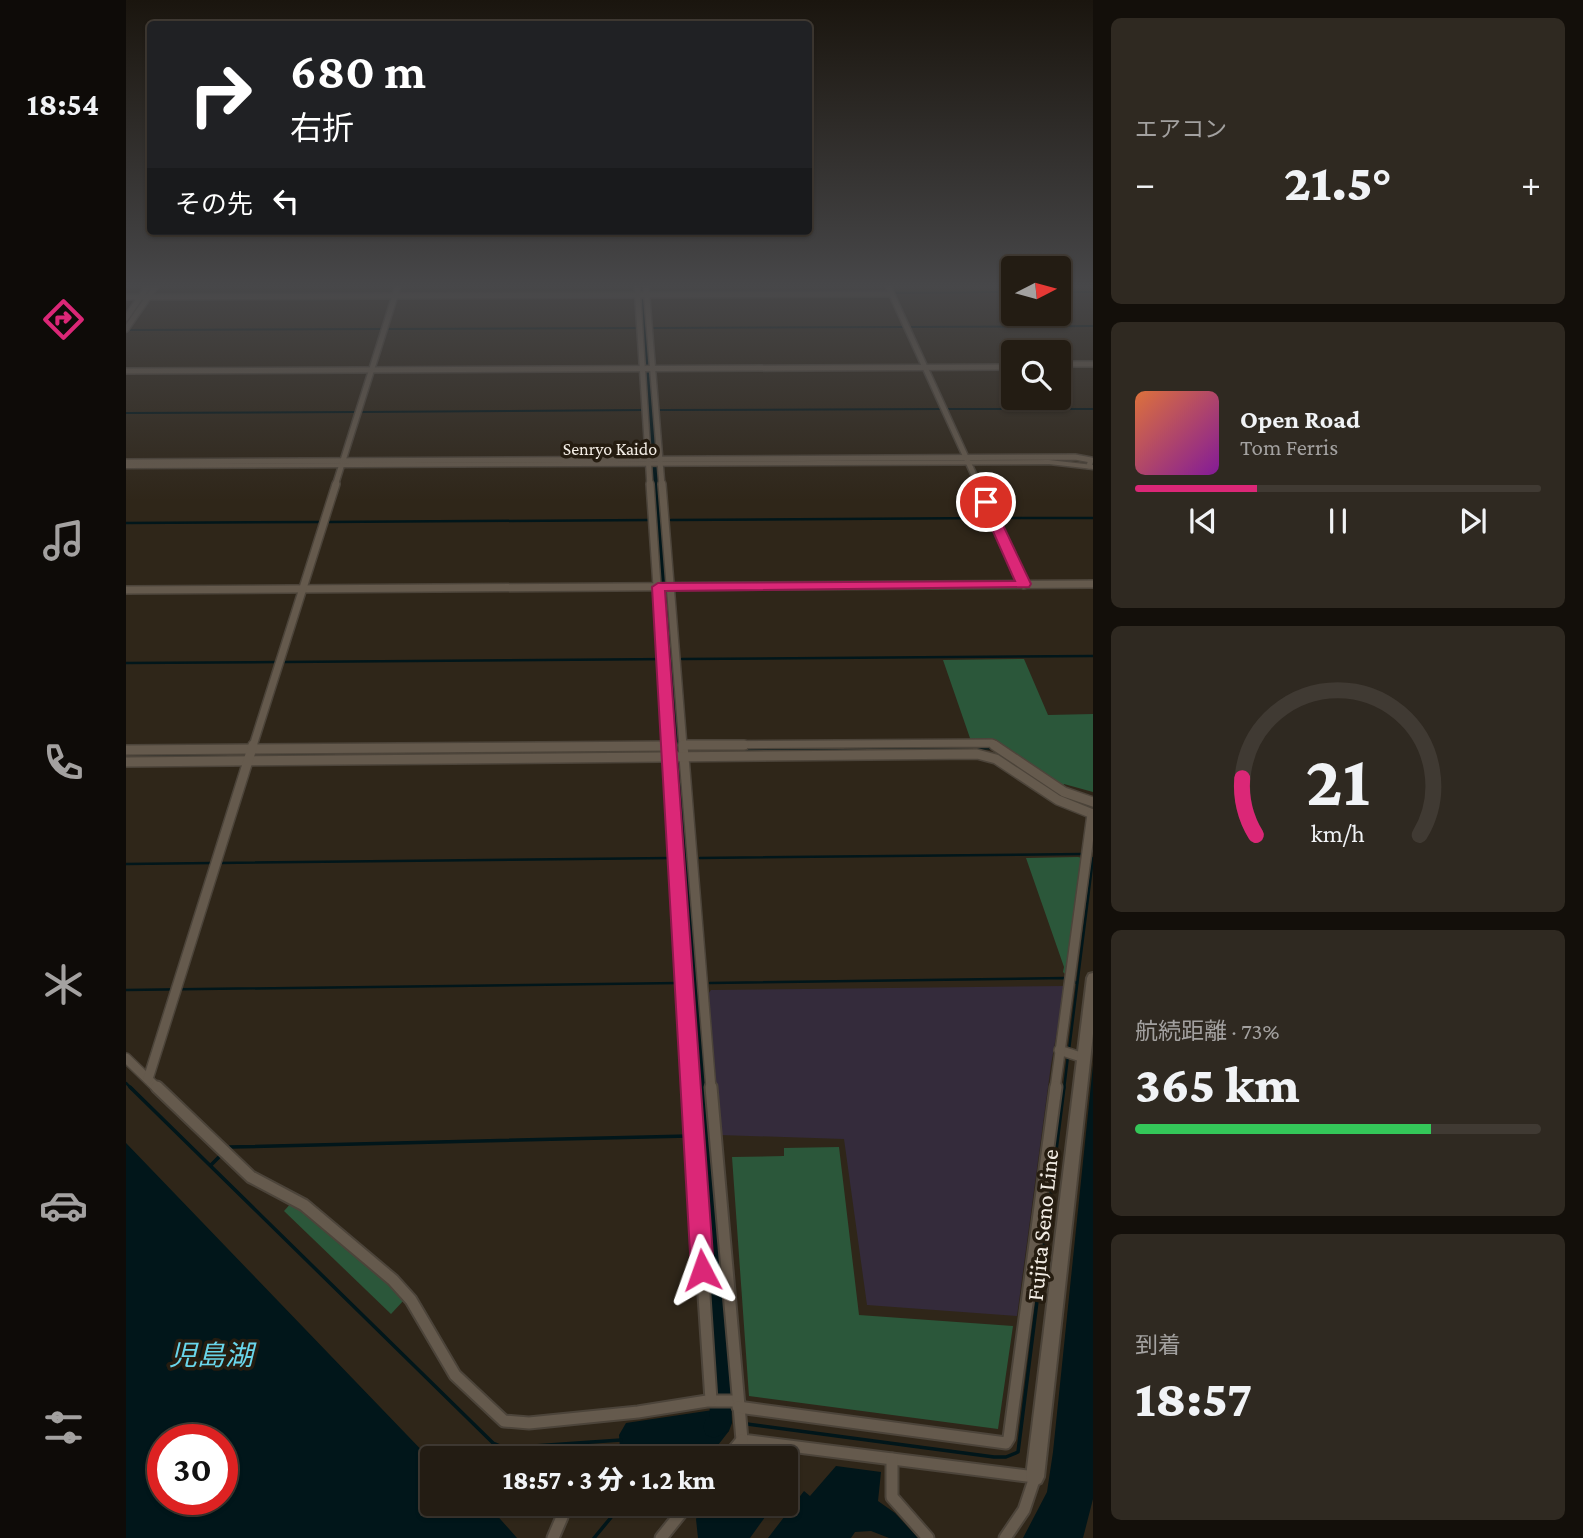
<!DOCTYPE html>
<html lang="ja">
<meta charset="utf-8">
<style>
body{margin:0;font-family:"Crimson Pro","Noto Sans JP",serif;background:#2f2921;color:#f1f3f6;height:100vh;display:flex;flex-direction:column;font-size:26px;white-space:nowrap}
*{box-sizing:border-box;margin:0}
p{font-size:23px;color:#a3a1a0}
.icon{flex:none;width:38px;height:38px;fill:none;stroke:currentColor;stroke-width:2;stroke-linecap:round;stroke-linejoin:round}
.map{position:relative;flex:1;overflow:hidden}
.drawer{display:flex;flex-direction:column;gap:18px;padding:18px;background:#130f0a;width:490px}
.drawer>*{flex:none}
.top-card{position:absolute;left:21px;top:21px;width:665px;height:214px;border-radius:7px;box-shadow:0 2px 5px #0004,0 0 0 2px #403a33;background:#202124;color:#fff;overflow:hidden}
.needle{width:46px;rotate:84deg}
.fabs{position:absolute;left:875px;top:256px;display:grid;gap:14px}
.fabs a{display:grid;place-items:center;width:70px;height:70px;border-radius:7px;background:#231c13;box-shadow:0 2px 5px #0004,0 0 0 2px #403a33;font-size:35px}
.speed{position:absolute;left:21px;top:1424px;display:flex;gap:14px;font-size:35px;font-weight:700;text-align:center}
.speed>*{display:grid;place-content:center;width:91px;height:91px;border-radius:50%;background:#231c13;box-shadow:0 2px 5px #0004,0 0 0 2px #403a33;line-height:1}
.speed .limit{border:10px solid #d22;background:#fff;color:#111}
.pin{position:absolute;display:grid;place-items:center;width:60px;height:60px;color:#fff;margin:-30px;border:4px solid #fff;border-radius:50%;box-shadow:0 2px 7px #0007}
.me{position:absolute;width:77px;margin:-38px;rotate:356deg;stroke-linejoin:round;filter:drop-shadow(0 0 5px #0008)}
.turn{display:flex;align-items:center;gap:24px;height:147px;padding:0 28px;font-size:32px}
.turn .icon{width:91px;height:91px;stroke-width:2.5}
.turn b{display:block;font-size:49px;line-height:60px}
.then{display:flex;align-items:center;height:66px;padding:0 28px;background:#0003;gap:14px;font-size:26px}
.big{font-size:52px;font-weight:800;line-height:1.1}
.drawer .widget{flex:1;display:flex;flex-direction:column;justify-content:center;gap:10px;min-width:0;padding:0 24px;border-radius:10px;background:#2f2921}
.drawer .dial{align-items:center;gap:0}
.dial svg{height:182px;overflow:visible;fill:none;stroke:#403a33;stroke-width:7;stroke-linecap:round;text-anchor:middle}
.dial text{fill:#f1f3f6;stroke:none}
.song{display:flex;align-items:center;gap:21px}
.cover{width:84px;height:84px;border-radius:10px;background:linear-gradient(135deg,hsl(20 70% 55%),hsl(290 70% 35%))}
.played{height:7px;border-radius:4px;background:linear-gradient(90deg,#db2777 30%,#403a33 30%)}
.keys{display:flex;justify-content:space-around;direction:ltr}
.heat{display:flex;justify-content:space-between;align-items:center;font-size:38px;direction:ltr}
.charge{height:10px;border-radius:5px;background:linear-gradient(90deg,#34c759 73%,#403a33 0)}
.trip{position:absolute;left:294px;top:1446px;width:378px;height:70px;border-radius:7px;background:#231c13;box-shadow:0 2px 5px #0004,0 0 0 2px #403a33;font-weight:800;line-height:70px;text-align:center}
main{display:flex;flex:1;min-height:0}
.tabs{display:flex;flex-direction:column;width:126px;justify-content:space-around;align-items:center;background:#0e0b08;color:#a3a1a0}
.tabs .icon{width:49px;height:49px}
.tabs .active{color:#db2777}
.tabs b{font-size:32px;color:#f1f3f6}
.map>svg:first-child{display:block}
.industrial{fill:#342b3b}
.green{fill:#2b573a}
.water{fill:#01161a;fill-rule:evenodd}
.lines{fill:none;stroke-linecap:round;stroke-linejoin:round}
.stream-far2{stroke:#01161a;stroke-width:2}
.stream-far1{stroke:#01161a;stroke-width:2.5}
.stream{stroke:#01161a;stroke-width:3.5}
.river{fill:#01161a;fill-rule:evenodd}
.minor-far3-casing{stroke:#4c443a;stroke-width:8}
.minor-far2-casing{stroke:#4c443a;stroke-width:10}
.minor-far1-casing{stroke:#4c443a;stroke-width:12}
.minor-casing{stroke:#4c443a;stroke-width:15}
.tertiary-casing{stroke:#4c443a;stroke-width:3}
.secondary-casing{stroke:#4c443a;stroke-width:4}
.minor-far3{stroke:#655a4d;stroke-width:5}
.minor-far2{stroke:#655a4d;stroke-width:7}
.minor-far1{stroke:#655a4d;stroke-width:9}
.minor{stroke:#655a4d;stroke-width:11}
.tertiary{fill:#655a4d;fill-rule:evenodd}
.secondary{fill:#655a4d;fill-rule:evenodd}
.route{fill:#db2777;stroke:#8e194d;stroke-width:2}
.labels{text-anchor:middle;dominant-baseline:central;stroke-width:7;stroke-linejoin:round;paint-order:stroke}
.far-street-label{font-size:18px;fill:#f2ece4;stroke:#251c10}
.near-street-label{font-size:24px;fill:#f2ece4;stroke:#251c10}
.near-water-label{font-size:28px;font-style:italic;fill:#69d6eb;stroke:#251c10}
</style>
<main>
<nav class="tabs">
<b>18:54</b>
<svg class="icon active" aria-label="directions" viewBox="0 0 24 24"><path d="M12 3l9 9-9 9-9-9zM9 14v-3h6M13 9l2 2-2 2"/></svg>
<svg class="icon" aria-label="music" viewBox="0 0 24 24"><path d="M9 18V5l10-2v13"/><circle cx="6" cy="18" r="3"/><circle cx="16" cy="16" r="3"/></svg>
<svg class="icon" aria-label="phone" viewBox="0 0 24 24"><path d="M5 4h4l2 5-3 2q2 4 5 5l2-3 5 2v4C11 20 4 13 5 4z"/></svg>
<svg class="icon" aria-label="climate" viewBox="0 0 24 24"><path d="M12 3v18M4 7l16 10M4 17L20 7"/></svg>
<svg class="icon" aria-label="car" viewBox="0 0 24 24"><path d="M5 17H2v-5l4-1 3-4h7l3 4 3 1v5h-3M9 17h6M6 11h13"/><circle cx="7" cy="17" r="2"/><circle cx="17" cy="17" r="2"/></svg>
<svg class="icon" aria-label="filters" viewBox="0 0 24 24"><path d="M4 7h16M4 17h16"/><circle cx="9" cy="7" r="2"/><circle cx="15" cy="17" r="2"/></svg>
</nav>
<div class="map">
<svg width="967" height="1538" viewBox="0 0 967 1538">
<rect width="100%" height="100%" fill="#2f2619"/>
<!-- industrial -->
<polygon class="industrial" points="939,986 925,1065 891,1316 741,1305 718,1139 594,1135 582,994 585,990"/>
<!-- green -->
<g class="green">
<polygon points="898,659 922,715 967,714 967,792 938,784 936,789 869,743 845,741 817,660"/>
<polygon points="952,857 956,858 941,976 937,972 938,967 900,858"/>
<polygon points="713,1147 733,1315 887,1326 872,1429 623,1396 606,1157 658,1156 658,1148"/>
<polygon points="166,1202 251,1272 278,1300 265,1314 158,1211"/>
</g>
<!-- water -->
<g class="water">
<polygon points="967,1065 967,1499 957,1538 897,1538 921,1492 927,1452"/>
<path d="M0,1143L306,1461V1503L349,1505L360,1503L391,1538H0ZM96,1440V1500H37V1440Z"/>
<polygon points="588,1407 592,1412 599,1411 599,1408 602,1407 603,1431 582,1458 524,1458 515,1450 494,1448 493,1435 500,1423 587,1410"/>
<polygon points="710,1466 755,1472 752,1501 769,1513 792,1538 763,1538 745,1531 729,1532 725,1538 642,1538 678,1491 684,1496"/>
<polygon points="578,1503 649,1503 624,1538 572,1538 570,1519"/>
</g>
<g class="lines">
<!-- stream-far2 -->
<g class="stream-far2">
<polyline points="933,292 967,292"/>
<polyline points="767,293 887,292"/>
<polyline points="783,327 967,326"/>
<polyline points="528,328 779,327"/>
<polyline points="260,329 520,328"/>
<polyline points="3,330 256,329"/>
<polyline points="821,409 967,409"/>
<polyline points="534,410 816,409"/>
<polyline points="234,412 517,410"/>
<polyline points="0,413 230,412"/>
</g>
<!-- stream-far1 -->
<g class="stream-far1">
<polyline points="870,518 967,518"/>
<polyline points="545,520 864,518"/>
<polyline points="201,522 524,520"/>
<polyline points="0,523 195,522"/>
<polyline points="556,659 967,656"/>
<polyline points="158,662 546,659"/>
<polyline points="0,663 151,662"/>
<polyline points="565,750 865,748 914,780"/>
<polyline points="0,755 539,751"/>
<polyline points="944,798 967,805"/>
<polyline points="574,858 957,854"/>
<polyline points="94,863 545,858"/>
<polyline points="0,864 87,863"/>
<polyline points="561,983 570,983"/>
<polyline points="584,983 939,978 951,983"/>
<polyline points="0,990 553,983"/>
<polyline points="943,1050 967,858"/>
<polyline points="0,1083 6,1089"/>
<polyline points="938,1089 942,1056"/>
</g>
<!-- stream -->
<g class="stream">
<polyline points="4,1087 367,1443 379,1448 495,1440"/>
<polyline points="104,1147 563,1136"/>
<polyline points="85,1165 95,1155"/>
<polyline points="621,1424 868,1457 880,1457 892,1452 938,1087"/>
<polyline points="468,1538 497,1503"/>
</g>
<!-- river -->
<g class="river">
<polygon points="510,286 518,286 533,455 528,458 523,455"/>
<polygon points="529,465 534,468 605,1395 606,1423 603,1431 588,1438 580,1435 577,1427 580,1419 584,1417 583,1395 524,468"/>
</g>
<!-- minor-far3 casing -->
<g class="minor-far3-casing">
<g id="minor-far3">
<polyline points="511,286 524,486"/>
<polyline points="520,286 536,486"/>
<polyline points="762,286 853,486"/>
<polyline points="0,297 765,294"/>
<polyline points="0,318 22,286"/>
<polyline points="0,329 30,286"/>
<polyline points="933,364 967,364"/>
<polyline points="0,371 887,367"/>
<polyline points="0,462 949,457 965,460 963,466"/>
<polyline points="209,486 272,286"/>
</g>
</g>
<!-- minor-far2 casing -->
<g class="minor-far2-casing">
<g id="minor-far2">
<polyline points="524,484 542,746"/>
<polyline points="536,484 557,746"/>
<polyline points="852,484 898,585"/>
<polyline points="0,590 967,584"/>
<polyline points="558,745 866,743 871,746"/>
<polyline points="127,746 210,484"/>
<polyline points="493,746 542,746"/>
</g>
</g>
<!-- minor-far1 casing -->
<g class="minor-far1-casing">
<g id="minor-far1">
<polyline points="541,745 564,1089"/>
<polyline points="557,745 585,1089"/>
<polyline points="558,745 618,745"/>
<polyline points="868,745 938,792 967,802"/>
<polyline points="0,750 542,746"/>
<polyline points="0,762 851,754 870,759 932,800 967,814"/>
<polyline points="933,1050 958,1058"/>
<polyline points="0,1058 32,1089"/>
<polyline points="22,1079 127,745"/>
<polyline points="929,1089 966,814"/>
</g>
</g>
<!-- minor casing -->
<g class="minor-casing">
<g id="minor">
<polyline points="31,1087 125,1177 178,1205 267,1280 285,1300 329,1375 378,1421 403,1423 512,1412 581,1401 612,1401"/>
<polyline points="564,1087 585,1400"/>
<polyline points="585,1087 616,1440 909,1477 898,1510 879,1538"/>
<polyline points="612,1407 880,1443 883,1438 930,1087"/>
<polyline points="601,1458 616,1440"/>
<polyline points="766,1459 766,1497 802,1538"/>
<polyline points="427,1538 436,1517"/>
<polyline points="535,1538 563,1503"/>
</g>
</g>
<!-- tertiary casing -->
<g class="tertiary-casing">
<polygon id="tertiary" points="923,460 967,465 967,469 923,464 0,468 0,464"/>
</g>
<!-- secondary casing -->
<g class="secondary-casing">
<polygon id="secondary" points="967,973 967,1034 918,1477 915,1483 909,1486 903,1483 900,1477 961,978 963,974"/>
</g>
<!-- minor-far3 -->
<use href="#minor-far3" class="minor-far3"/>
<!-- minor-far2 -->
<use href="#minor-far2" class="minor-far2"/>
<!-- minor-far1 -->
<use href="#minor-far1" class="minor-far1"/>
<!-- minor -->
<use href="#minor" class="minor"/>
<!-- tertiary -->
<use href="#tertiary" class="tertiary"/>
<!-- secondary -->
<use href="#secondary" class="secondary"/>
</g>
<!-- sky -->
<linearGradient id="sky" x2="0" y2="1"><stop stop-color="#1a150e"/><stop offset="0.57" stop-color="#474749"/><stop offset="1" stop-color="#474749" stop-opacity="0"/></linearGradient>
<rect width="967" height="501" fill="url(#sky)"/>
<!-- route -->
<polygon class="route" points="860,498 866,502 905,584 903,587 539,591 588,1270 584,1278 576,1281 568,1278 565,1270 526,587 532,583 889,581 854,502"/>
<g class="labels">
<!-- far-street labels -->
<g class="far-street-label">
<text x="484" y="449">Senryo Kaido</text>
</g>
<!-- near-street labels -->
<g class="near-street-label">
<text transform="translate(916 1225) rotate(-84)">Fujita Seno Line</text>
</g>
<!-- near-water labels -->
<g class="near-water-label">
<text x="85" y="1355">児島湖</text>
</g>
</g>
</svg>
<div class="fabs">
<a><svg class="needle" viewBox="-14 -14 28 28"><path d="M0-13l5 13h-10z" fill="#e53935"/><path d="M0 13l5-13h-10z" fill="#a3a1a0"/></svg></a>
<a><svg class="icon" aria-label="search" viewBox="0 0 24 24"><circle cx="10" cy="10" r="6"/><path d="M15 15l6 6"/></svg></a>
</div>
<div class="speed"><div class="limit">30</div></div>
<div class="pin" style="left:860px;top:502px;background:#d93025"><svg class="icon" aria-label="arrive" viewBox="0 0 24 24"><path d="M6 21V4h12l-3 4 3 4H6"/></svg></div>
<svg class="me" style="left:576px;top:1270px" viewBox="-20 -20 40 40"><path d="M0-17L14 15 0 8-14 15z" fill="#db2777" stroke="#fff" stroke-width="4"/></svg>
<div class="trip">18:57 · 3 分 · 1.2 km</div>
<div class="top-card">
<div class="turn"><svg class="icon" aria-label="right" viewBox="0 0 24 24"><path d="M7 20v-9h11M14 6l5 5-5 5"/></svg><div><b>680 m</b>右折</div></div>
<div class="then">その先<svg class="icon" aria-label="left" viewBox="0 0 24 24"><path d="M17 20v-9H6M10 6l-5 5 5 5"/></svg></div>
</div>
</div>
<section class="drawer">
<div class="widget"><p>エアコン</p>
<div class="heat"><a>−</a><b class="big">21.5°</b><a>+</a></div>
</div>
<div class="widget">
<div class="song"><i class="cover"></i><div><b>Open Road</b><p>Tom Ferris</p></div></div>
<div class="played"></div>
<div class="keys"><svg class="icon" aria-label="previous" viewBox="0 0 24 24"><path d="M18 5L8 12l10 7zM5 5v14"/></svg><svg class="icon" aria-label="pause" viewBox="0 0 24 24"><path d="M8 5v14M16 5v14"/></svg><svg class="icon" aria-label="next" viewBox="0 0 24 24"><path d="M6 5l10 7-10 7zM19 5v14"/></svg></div>
</div>
<div class="widget dial"><svg viewBox="0 0 100 80">
<path d="M14 69A42 42 0 1 1 86 69"/>
<path d="M14 69A42 42 0 0 1 8 44" stroke="#db2777"/>
<text x="50" y="56" font-size="32" font-weight="700">21</text>
<text x="50" y="72" font-size="11">km/h</text>
</svg></div>
<div class="widget"><p>航続距離 · 73%</p><b class="big">365 km</b><div class="charge"></div></div>
<div class="widget"><p>到着</p><b class="big">18:57</b></div>
</section>
</main>
